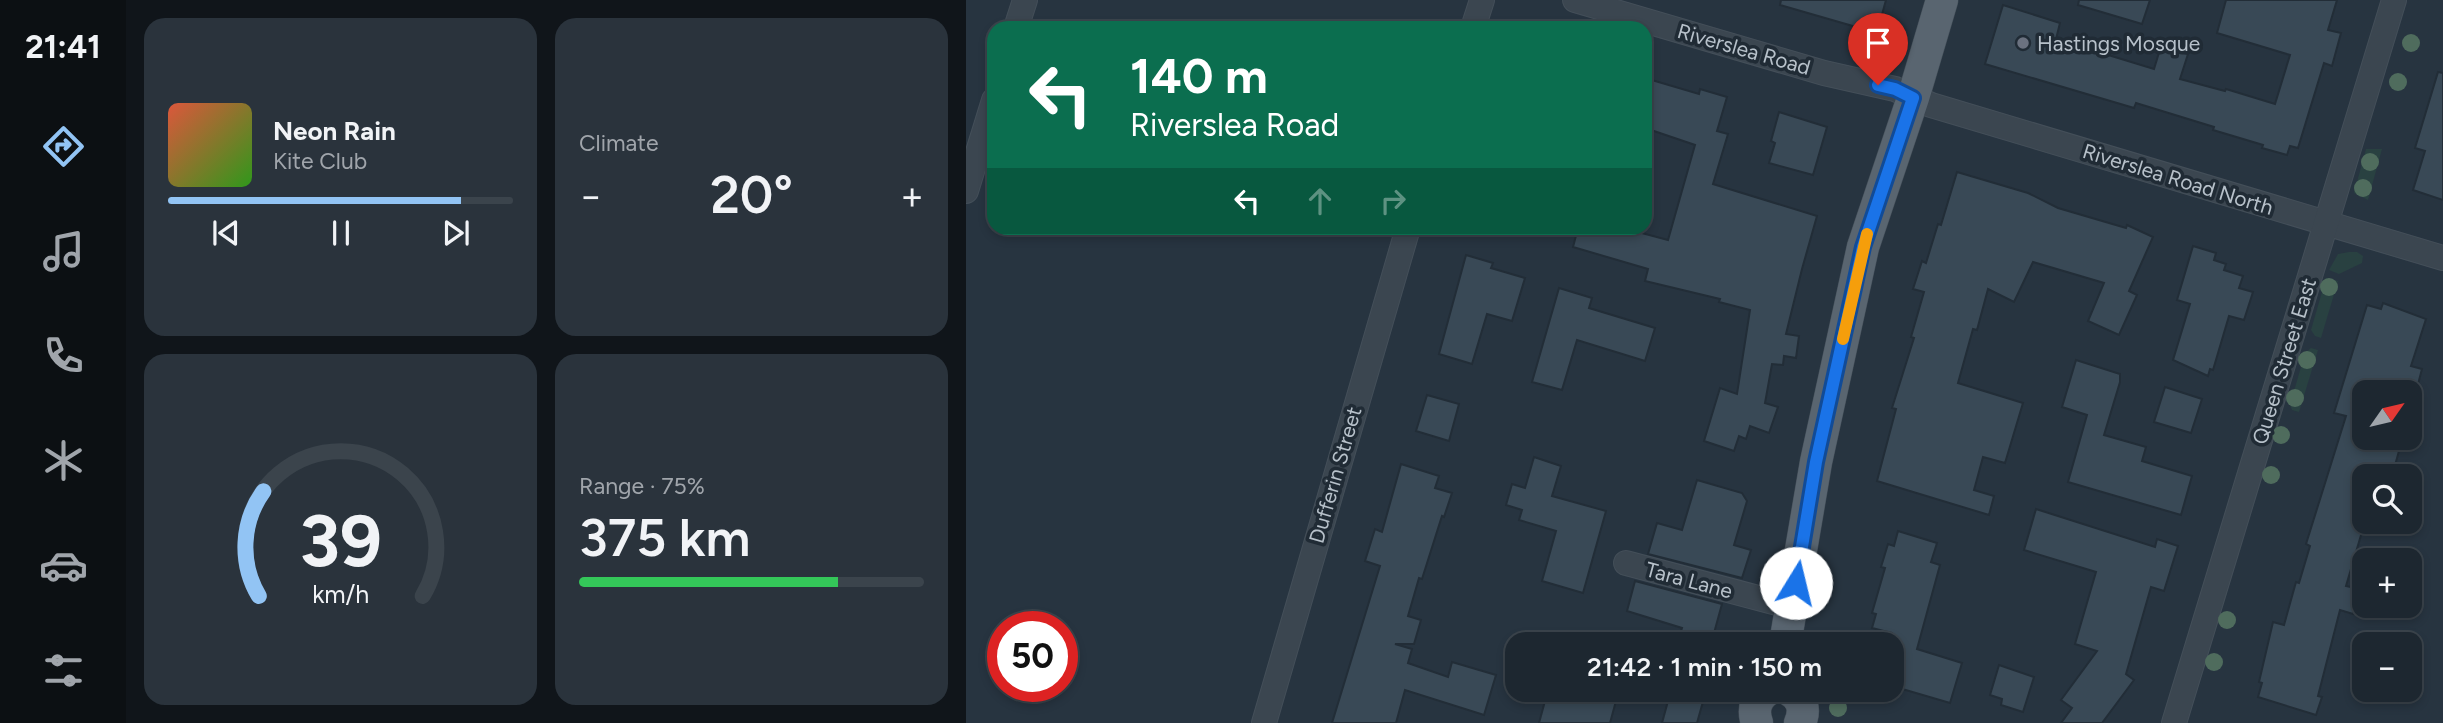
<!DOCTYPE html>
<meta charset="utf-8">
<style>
body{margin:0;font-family:Figtree,sans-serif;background:#2a333c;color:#f1f3f6;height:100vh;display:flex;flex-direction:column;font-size:26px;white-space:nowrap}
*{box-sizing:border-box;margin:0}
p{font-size:23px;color:#a0a5ab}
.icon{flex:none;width:38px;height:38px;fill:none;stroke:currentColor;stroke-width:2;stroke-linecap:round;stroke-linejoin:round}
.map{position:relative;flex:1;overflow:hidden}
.drawer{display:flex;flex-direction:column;gap:18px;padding:18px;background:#10151a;width:840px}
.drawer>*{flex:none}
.top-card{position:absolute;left:21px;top:21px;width:665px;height:214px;border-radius:21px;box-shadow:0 4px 10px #0003,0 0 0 2px #3b444c;background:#0b6e4f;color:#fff;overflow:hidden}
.needle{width:46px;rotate:56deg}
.tools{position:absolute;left:1386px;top:380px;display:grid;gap:14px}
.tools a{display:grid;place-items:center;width:70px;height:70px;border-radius:14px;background:#1d2730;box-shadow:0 4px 10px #0003,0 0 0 2px #3b444c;font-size:35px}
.speed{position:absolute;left:21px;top:611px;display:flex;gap:14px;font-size:35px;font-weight:700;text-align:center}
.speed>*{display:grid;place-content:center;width:91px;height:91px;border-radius:50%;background:#1d2730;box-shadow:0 4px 10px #0003,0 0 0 2px #3b444c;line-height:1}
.speed .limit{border:10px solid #d22;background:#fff;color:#111}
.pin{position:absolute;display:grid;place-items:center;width:60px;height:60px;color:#fff;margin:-72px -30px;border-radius:50% 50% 50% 0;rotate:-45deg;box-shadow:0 0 7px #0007}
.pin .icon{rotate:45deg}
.me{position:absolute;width:77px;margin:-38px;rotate:9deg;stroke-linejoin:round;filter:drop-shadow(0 0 5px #0008)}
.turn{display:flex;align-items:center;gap:24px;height:147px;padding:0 28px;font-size:32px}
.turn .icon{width:91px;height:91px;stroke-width:2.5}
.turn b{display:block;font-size:49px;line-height:60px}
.lanes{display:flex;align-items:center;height:66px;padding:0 28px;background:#0003;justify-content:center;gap:35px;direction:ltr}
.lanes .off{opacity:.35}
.big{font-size:52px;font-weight:600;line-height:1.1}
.drawer .tile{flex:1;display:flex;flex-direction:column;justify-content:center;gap:10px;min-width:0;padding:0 24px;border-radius:21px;background:#2a333c}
.drawer .dial{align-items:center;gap:0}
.dial svg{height:182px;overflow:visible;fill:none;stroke:#3b444c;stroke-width:7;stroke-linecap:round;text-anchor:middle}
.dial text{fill:#f1f3f6;stroke:none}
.song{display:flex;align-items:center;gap:21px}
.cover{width:84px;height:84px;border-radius:10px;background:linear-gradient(135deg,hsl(10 70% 55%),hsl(110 70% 35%))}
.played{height:7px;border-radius:4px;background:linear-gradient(90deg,#92c4f4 85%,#3b444c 85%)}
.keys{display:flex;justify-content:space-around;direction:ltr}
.heat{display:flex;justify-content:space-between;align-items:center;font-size:38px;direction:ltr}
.charge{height:10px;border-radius:5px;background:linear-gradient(90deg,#34c759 75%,#3b444c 0)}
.drawer .tiles{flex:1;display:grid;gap:18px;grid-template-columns:repeat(2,1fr)}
.trip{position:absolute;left:539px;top:632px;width:399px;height:70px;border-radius:21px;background:#1d2730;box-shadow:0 4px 10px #0003,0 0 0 2px #3b444c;font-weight:600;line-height:70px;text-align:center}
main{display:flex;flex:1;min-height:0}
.dock{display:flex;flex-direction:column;width:126px;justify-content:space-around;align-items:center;background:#0c1013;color:#a0a5ab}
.dock .icon{width:49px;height:49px}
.dock .selected{color:#92c4f4}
.dock b{font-size:32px;color:#f1f3f6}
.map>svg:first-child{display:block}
.green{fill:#294141}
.building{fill:#394956;stroke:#222d37;stroke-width:2}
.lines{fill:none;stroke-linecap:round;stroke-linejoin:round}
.minor-casing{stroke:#444f59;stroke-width:26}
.major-casing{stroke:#444f59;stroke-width:33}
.minor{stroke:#3b4650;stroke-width:24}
.major{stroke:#596570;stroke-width:32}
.tree{fill:#4f6c5d}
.route-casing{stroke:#114b97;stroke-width:18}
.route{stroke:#1a73e8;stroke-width:12}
.slow{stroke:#f59e0b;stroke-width:12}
.worship-dot{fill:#6b7280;stroke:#202b35;stroke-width:2.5}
.labels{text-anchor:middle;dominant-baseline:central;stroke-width:7;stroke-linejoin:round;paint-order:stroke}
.poi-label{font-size:21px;fill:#b7c1ca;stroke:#202b35;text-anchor:start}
.street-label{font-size:21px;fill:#b7c1ca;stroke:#202b35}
</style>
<main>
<nav class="dock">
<b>21:41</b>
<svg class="icon selected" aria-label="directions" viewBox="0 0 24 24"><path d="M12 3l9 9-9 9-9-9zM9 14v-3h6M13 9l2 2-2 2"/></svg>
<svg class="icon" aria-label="music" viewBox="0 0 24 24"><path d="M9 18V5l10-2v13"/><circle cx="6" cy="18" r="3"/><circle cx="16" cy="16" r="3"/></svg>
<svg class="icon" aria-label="phone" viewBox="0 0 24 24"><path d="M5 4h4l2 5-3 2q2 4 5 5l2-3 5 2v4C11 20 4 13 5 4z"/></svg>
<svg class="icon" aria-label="climate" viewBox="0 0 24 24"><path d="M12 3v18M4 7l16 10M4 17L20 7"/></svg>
<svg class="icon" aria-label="car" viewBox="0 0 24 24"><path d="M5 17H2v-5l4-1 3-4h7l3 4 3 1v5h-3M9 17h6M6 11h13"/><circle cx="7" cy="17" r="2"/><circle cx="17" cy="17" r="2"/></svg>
<svg class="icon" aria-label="filters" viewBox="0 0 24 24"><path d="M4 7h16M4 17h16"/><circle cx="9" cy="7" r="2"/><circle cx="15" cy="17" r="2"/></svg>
</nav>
<section class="drawer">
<div class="tiles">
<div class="tile">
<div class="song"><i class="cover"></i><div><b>Neon Rain</b><p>Kite Club</p></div></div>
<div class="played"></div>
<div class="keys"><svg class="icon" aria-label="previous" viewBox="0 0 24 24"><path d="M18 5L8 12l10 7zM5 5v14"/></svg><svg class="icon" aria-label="pause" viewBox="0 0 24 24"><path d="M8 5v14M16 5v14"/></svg><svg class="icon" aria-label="next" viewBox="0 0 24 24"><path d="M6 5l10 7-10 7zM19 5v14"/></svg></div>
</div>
<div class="tile"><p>Climate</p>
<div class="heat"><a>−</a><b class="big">20°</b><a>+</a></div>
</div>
<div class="tile dial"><svg viewBox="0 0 100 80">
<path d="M14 69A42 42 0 1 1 86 69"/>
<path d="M14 69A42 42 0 0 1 16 23" stroke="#92c4f4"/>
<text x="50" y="56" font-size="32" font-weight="700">39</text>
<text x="50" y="72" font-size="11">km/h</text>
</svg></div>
<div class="tile"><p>Range · 75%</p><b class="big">375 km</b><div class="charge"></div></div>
</div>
</section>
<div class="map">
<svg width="1477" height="723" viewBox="0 0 1477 723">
<rect width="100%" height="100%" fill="#273440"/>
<!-- green -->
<g class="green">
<polygon points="1400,149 1416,149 1402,200 1388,193"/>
<polygon points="1383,252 1391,252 1397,256 1396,263 1373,274 1363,270 1372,254"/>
<polygon points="1360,278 1372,281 1355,338 1349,336 1345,330"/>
<polygon points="1345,348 1352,350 1333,412 1326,410 1324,405 1339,353"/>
</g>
<!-- building -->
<g class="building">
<polygon points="815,0 920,0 911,33 814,5"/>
<polygon points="1113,0 1184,0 1176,24 1112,5"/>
<polygon points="1260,0 1371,0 1362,30 1375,33 1366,66 1358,63 1332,148 1324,146 1321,155 1296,148 1297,145 1247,130 1248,127 1170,103 1168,108 1019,64 1037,5 1094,23 1090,39 1188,69 1195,46 1222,54 1214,79 1259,91 1260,89 1309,104 1324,55 1251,33"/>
<polygon points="1472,72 1477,73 1477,200 1447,190 1459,151 1449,148"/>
<polygon points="679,78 733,94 734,89 761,97 751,131 762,134 747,184 851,216 836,269 820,334 833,336 830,358 818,356 817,365 806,364 799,403 812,407 803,433 784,426 780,439 773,436 768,451 738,441 754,388 771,394 784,310 753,302 754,299 679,281 682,269 607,247 612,228 657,228 702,240 729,145 679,128"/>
<polygon points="813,112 861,127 847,175 803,163 809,143 805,141"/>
<polygon points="991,172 1062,193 1092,208 1160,228 1161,225 1187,237 1163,291 1171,295 1153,335 1122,321 1138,283 1067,262 1048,302 1022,289 1011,330 1007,329 992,383 1057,403 1039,463 1017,457 1008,490 1028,496 1023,515 911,481 930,409 926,408 948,338 945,337 958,292 947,289 956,261 960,263 972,224 975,225"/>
<polygon points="1227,246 1250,253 1248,260 1260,264 1258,270 1277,276 1273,288 1287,292 1278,320 1263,316 1247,370 1244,369 1242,376 1207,360 1224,304 1211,300"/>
<polygon points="500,255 527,263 525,268 559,278 546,321 521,314 506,364 473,354"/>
<polygon points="593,288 626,298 623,308 689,328 679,361 611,340 596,390 566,382"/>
<polygon points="1417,303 1460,319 1445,366 1456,369 1450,392 1398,392 1398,440 1433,451 1426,476 1398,476 1398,525 1380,586 1394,589 1387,614 1374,610 1352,696 1356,697 1350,715 1292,697 1296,683 1293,682 1307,622 1318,625 1330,582 1333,583 1344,546 1340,544 1380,416 1368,413 1401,305 1415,309"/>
<polygon points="1110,360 1154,374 1154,382 1138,435 1180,447 1176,461 1226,476 1215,515 1102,482 1121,415 1096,407"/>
<polygon points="1199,387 1236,399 1225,433 1188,422"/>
<polygon points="461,395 493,404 483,441 450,431"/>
<polygon points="568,457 595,466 586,496 640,511 617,593 576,581 590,531 553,520 556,510 540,505 546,484 559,488"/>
<polygon points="435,464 473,476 469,488 486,493 478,517 476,516 456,579 453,578 442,616 455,620 448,644 429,644 446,649 442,663 482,677 486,662 530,675 518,715 439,690 430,723 366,723 414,566 399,561 409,529 416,532"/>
<polygon points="731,480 776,493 781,501 768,545 785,550 776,578 682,554 691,523 716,530"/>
<polygon points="1070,509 1189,547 1191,539 1212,546 1198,591 1185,587 1160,674 1168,680 1136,723 1095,723 1106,708 1095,700 1131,651 1109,644 1130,572 1058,550"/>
<polygon points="932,531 971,543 965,562 974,565 951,649 996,663 984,703 926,686 926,633 906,628 910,614 906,613 919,568 915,567 922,544 928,546"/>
<polygon points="669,581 756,604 745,644 711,644 716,628 661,611"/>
<polygon points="1033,665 1068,677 1057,712 1035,705 1036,699 1024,695"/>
<polygon points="582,690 653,690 644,723 573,723"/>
<polygon points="705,690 738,698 731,723 696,723"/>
</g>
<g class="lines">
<!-- minor casing -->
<g class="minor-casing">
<g id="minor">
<polyline points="609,0 858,73 929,89 965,105 1477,258"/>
<polyline points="50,28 59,0"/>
<polyline points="507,28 516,0"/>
<polyline points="0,191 28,100"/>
<polyline points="660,563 826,607"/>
<polyline points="298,723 442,228"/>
<polyline points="1208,723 1428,0"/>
</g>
</g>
<!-- major casing -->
<g class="major-casing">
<g id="major">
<polyline points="819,644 850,462 897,247 947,98 976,0"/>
<path d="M823,690C836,697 840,709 834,723"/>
<path d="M791,723C786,709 790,697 802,690"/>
</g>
</g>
<!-- minor -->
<use href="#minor" class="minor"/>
<!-- major -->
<use href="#major" class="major"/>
</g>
<!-- trees -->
<g class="tree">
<circle cx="1445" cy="43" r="9"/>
<circle cx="1432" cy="82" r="9"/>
<circle cx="1404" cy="162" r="9"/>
<circle cx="1397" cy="188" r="9"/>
<circle cx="1363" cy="287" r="9"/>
<circle cx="1341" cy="360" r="9"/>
<circle cx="1329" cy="398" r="9"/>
<circle cx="1315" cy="435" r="9"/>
<circle cx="1305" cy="475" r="9"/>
<circle cx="1261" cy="620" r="9"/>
<circle cx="1248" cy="662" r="9"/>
<circle cx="872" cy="708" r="9"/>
</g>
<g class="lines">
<!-- route casing -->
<g class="route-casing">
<polyline id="route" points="830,583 850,462 897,247 947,98 929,89 912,85"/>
</g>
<!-- route -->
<use href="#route" class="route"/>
<!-- slow -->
<polyline class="slow" points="877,339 901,234"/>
</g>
<!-- markers -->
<circle class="worship-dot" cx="1057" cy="43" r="7"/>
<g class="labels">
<!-- poi labels -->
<g class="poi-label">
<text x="1071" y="43">Hastings Mosque</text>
</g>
<!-- street labels -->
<g class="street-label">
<text transform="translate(778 49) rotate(16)">Riverslea Road</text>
<text transform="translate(1212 179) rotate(17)">Riverslea Road North</text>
<text transform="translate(1318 361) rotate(-73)">Queen Street East</text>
<text transform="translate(369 475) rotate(-74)">Dufferin Street</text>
<text transform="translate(723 580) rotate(15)">Tara Lane</text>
</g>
</g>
</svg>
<div class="tools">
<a><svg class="needle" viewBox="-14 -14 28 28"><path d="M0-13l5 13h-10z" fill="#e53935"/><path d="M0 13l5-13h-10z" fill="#a0a5ab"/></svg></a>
<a><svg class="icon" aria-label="search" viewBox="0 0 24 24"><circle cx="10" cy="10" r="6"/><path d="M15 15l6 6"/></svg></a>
<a>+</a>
<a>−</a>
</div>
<div class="speed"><div class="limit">50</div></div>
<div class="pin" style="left:912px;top:85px;background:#d93025"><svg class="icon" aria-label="arrive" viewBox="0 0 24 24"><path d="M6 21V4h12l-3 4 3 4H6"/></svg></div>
<svg class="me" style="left:830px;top:583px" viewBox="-20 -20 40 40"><circle r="19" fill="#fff"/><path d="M0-13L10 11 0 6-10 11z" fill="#1a73e8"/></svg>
<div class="trip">21:42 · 1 min · 150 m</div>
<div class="top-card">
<div class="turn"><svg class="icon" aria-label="left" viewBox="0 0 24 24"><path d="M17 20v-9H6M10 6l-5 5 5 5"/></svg><div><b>140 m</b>Riverslea Road</div></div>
<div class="lanes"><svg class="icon" aria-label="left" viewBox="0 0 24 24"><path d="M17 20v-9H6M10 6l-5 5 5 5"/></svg><svg class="icon off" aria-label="ahead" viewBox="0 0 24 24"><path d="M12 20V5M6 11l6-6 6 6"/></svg><svg class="icon off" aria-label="right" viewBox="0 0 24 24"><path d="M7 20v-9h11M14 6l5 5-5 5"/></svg></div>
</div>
</div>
</main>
